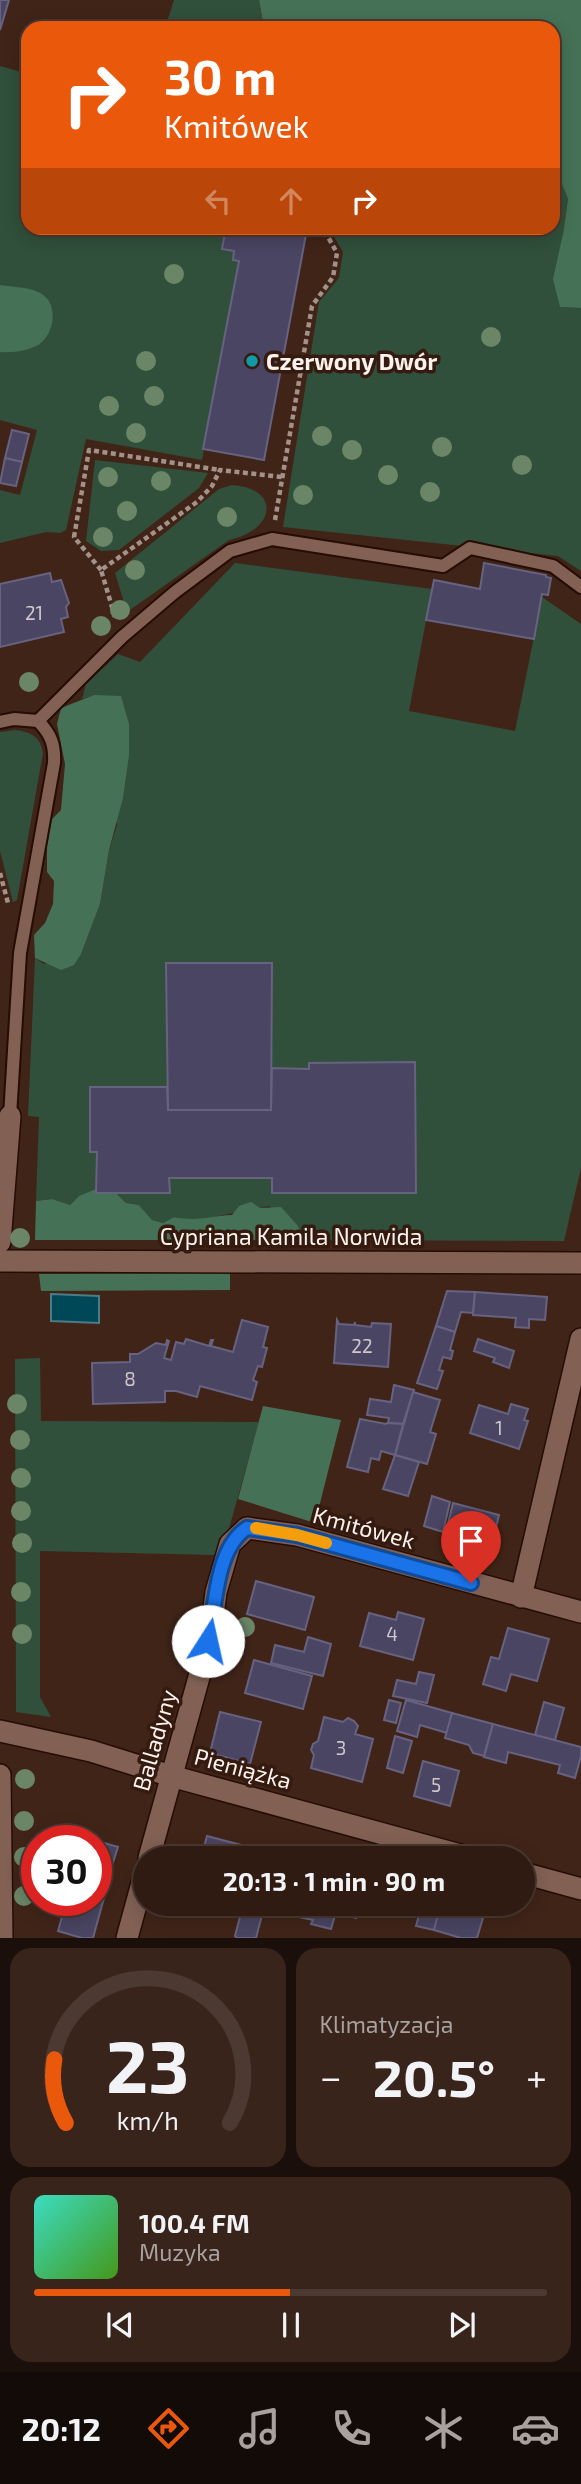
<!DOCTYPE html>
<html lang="pl">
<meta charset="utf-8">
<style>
body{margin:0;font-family:"Exo 2",sans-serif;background:#38241b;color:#f1f3f6;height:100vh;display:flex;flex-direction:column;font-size:26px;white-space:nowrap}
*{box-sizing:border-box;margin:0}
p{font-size:23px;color:#a8a19f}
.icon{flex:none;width:38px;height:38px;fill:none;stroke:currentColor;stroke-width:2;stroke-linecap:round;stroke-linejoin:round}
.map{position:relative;height:1938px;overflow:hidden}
.drawer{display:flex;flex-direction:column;gap:10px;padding:10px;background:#1a0f0a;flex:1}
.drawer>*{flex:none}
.banner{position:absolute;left:21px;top:21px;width:539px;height:214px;border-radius:21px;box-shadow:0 4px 18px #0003,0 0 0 2px #4b3932;background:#ea580c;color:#fff;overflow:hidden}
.speed{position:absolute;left:21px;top:1825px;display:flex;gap:14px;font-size:35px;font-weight:700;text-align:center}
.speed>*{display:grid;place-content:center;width:91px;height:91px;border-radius:50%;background:#301b12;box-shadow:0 4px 18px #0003,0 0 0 2px #4b3932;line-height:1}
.speed .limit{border:10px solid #d22;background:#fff;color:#111}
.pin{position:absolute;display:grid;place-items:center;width:60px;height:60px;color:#fff;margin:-72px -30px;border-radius:50% 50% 50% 0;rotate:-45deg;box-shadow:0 0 7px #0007}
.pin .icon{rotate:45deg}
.me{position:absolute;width:77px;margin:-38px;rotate:10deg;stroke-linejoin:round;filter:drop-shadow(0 0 5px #0008)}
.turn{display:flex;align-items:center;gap:24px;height:147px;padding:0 28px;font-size:32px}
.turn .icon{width:91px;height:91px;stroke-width:2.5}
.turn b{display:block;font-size:49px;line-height:60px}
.lanes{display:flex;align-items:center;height:66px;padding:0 28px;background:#0003;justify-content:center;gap:35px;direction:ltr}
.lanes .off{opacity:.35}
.big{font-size:52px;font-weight:700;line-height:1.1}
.drawer .card{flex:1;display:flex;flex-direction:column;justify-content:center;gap:10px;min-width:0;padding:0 24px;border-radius:21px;background:#38241b}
.drawer .dial{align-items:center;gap:0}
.dial svg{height:182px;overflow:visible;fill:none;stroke:#4b3932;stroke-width:7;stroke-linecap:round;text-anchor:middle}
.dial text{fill:#f1f3f6;stroke:none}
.song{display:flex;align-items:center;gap:21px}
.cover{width:84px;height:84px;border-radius:10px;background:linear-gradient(135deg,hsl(170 70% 55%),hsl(100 70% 35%))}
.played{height:7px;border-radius:4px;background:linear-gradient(90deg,#ea580c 50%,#4b3932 50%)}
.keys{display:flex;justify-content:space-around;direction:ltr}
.heat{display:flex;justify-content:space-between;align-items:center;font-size:38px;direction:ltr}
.drawer .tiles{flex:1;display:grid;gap:10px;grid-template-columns:1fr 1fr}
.card:last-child{grid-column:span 2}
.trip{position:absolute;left:133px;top:1846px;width:402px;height:70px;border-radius:35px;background:#301b12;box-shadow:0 4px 18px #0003,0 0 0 2px #4b3932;font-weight:700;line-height:70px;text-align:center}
.dock{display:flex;height:112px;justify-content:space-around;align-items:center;background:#130b07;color:#a8a19f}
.dock .icon{width:49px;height:49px}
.dock .selected{color:#ea580c}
.dock b{font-size:32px;color:#f1f3f6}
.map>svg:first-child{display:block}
.green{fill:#30503b}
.forest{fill:#457256}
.water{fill:#004857;stroke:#4c7b84;stroke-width:2}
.building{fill:#494562;stroke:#666280;stroke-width:2}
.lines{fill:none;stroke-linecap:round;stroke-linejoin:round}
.service-casing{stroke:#260c03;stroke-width:16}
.minor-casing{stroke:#260c03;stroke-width:24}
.path{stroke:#a49189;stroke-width:4.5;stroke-dasharray:5 3.5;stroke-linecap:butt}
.service{stroke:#826154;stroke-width:12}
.minor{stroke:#826154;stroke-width:21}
.tree{fill:#6b8667}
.route-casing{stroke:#114b97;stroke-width:18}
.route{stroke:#1a73e8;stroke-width:12}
.slow{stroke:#f59e0b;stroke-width:12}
.culture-dot{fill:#0f9aa8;stroke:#351a0f;stroke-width:2.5}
.labels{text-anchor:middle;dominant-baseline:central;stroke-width:7;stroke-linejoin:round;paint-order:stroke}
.number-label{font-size:19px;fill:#d0c7ca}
.poi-label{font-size:23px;font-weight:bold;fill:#fdf2ed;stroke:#351a0f;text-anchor:start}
.street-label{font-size:23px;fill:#fdf2ed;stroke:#351a0f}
</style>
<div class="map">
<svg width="581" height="1938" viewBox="0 0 581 1938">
<rect width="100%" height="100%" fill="#402418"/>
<!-- green -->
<g class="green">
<polygon points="174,0 259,0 264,28 165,28"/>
<polygon points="0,66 28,74 28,228 226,228 222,248 234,251 233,260 239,261 202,460 86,439 66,530 60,533 46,532 0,543 0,490 20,495 37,430 0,420"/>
<polygon points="553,163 568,199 563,234 560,307 581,308 581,571 558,556 283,527 319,302 339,278 343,252 329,228 553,228"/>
<polygon points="95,460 208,473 199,488 119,550 101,551 86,541"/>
<path d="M232,485C283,489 274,531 229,540L127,612L115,573L219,489Z"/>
<polygon points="235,563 432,589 409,711 515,731 542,597 581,624 581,1168 564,1241 303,1240 298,1226 269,1206 194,1221 174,1217 163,1223 152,1220 139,1205 126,1203 115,1192 79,1196 70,1205 52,1199 36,1201 39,1117 28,1116 35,958 44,964 81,954 100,904 109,850 117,825 95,695 82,699 86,684 118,654 140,662"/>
<path d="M15,730C31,732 40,736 43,753L17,900L13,902L0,851V732Z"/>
<polygon points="40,1358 41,1421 259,1422 228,1532 214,1555 40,1551 40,1697 51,1717 16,1712 15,1359"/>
</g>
<!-- forest -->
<g class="forest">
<polygon points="259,0 581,0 581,308 560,307 553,279 563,234 568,199 553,163 553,28 264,28"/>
<path d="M0,285C12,287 27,287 38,292C58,300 56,329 42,342C32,351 12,353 0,352Z"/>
<polygon points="94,695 121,696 129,724 129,755 123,798 109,850 100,904 81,954 74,965 61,970 35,958 34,935 45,923 53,904 54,881 47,872 47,846 52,819 61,810 65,764 57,724 61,708"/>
<path d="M101,1187L115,1192L126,1203L139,1205L152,1220L163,1223L174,1217C198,1222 209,1216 232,1215L239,1206L251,1202L260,1208L281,1207L298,1226L303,1240H35L36,1201L52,1199L70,1205L79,1196Z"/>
<polygon points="230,1273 230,1290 41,1291 39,1274"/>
<polygon points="263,1406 341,1420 315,1523 238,1499"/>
</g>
<!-- water -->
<polygon class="water" points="51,1294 99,1296 99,1323 51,1321"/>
<!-- building -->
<g class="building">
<polygon points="0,0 9,0 0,30"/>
<polygon points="226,228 307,229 264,460 203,449 239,261 233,260 234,251 222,249"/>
<polygon points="12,430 29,434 22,462 5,458"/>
<polygon points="5,458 22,462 16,486 0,483"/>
<polygon points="484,563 546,575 546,577 551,578 548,595 542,594 534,639 426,620 434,580 480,589"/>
<polygon points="50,573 52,582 61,580 69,603 66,607 68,617 61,619 64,632 0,647 0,584"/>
<polygon points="166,963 272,963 271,1110 168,1110"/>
<polygon points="415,1062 416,1193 272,1193 272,1178 169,1178 170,1193 96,1193 97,1152 90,1152 90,1087 167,1087 168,1110 271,1110 272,1068 309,1069 309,1063"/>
<polygon points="447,1291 475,1292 473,1313 461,1312 455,1332 436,1326"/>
<polygon points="475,1292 547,1297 545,1320 529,1319 529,1328 515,1327 516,1318 473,1315"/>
<polygon points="242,1320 268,1327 263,1347 267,1348 262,1367 258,1366 253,1380 257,1382 252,1400 200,1386 197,1397 176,1391 165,1391 165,1402 93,1404 92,1363 130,1362 130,1354 138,1354 156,1343 166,1345 167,1340 169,1341 164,1358 171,1360 176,1342 184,1344 186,1339 209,1346 211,1340 213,1340 211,1346 233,1352"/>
<polygon points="337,1320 339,1324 354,1325 355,1322 355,1325 371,1327 372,1323 391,1324 388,1367 334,1363"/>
<polygon points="436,1326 455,1332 450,1350 453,1351 451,1359 443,1357 439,1370 443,1371 437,1389 417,1383"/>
<polygon points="478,1339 514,1351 509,1368 493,1362 495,1358 474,1351"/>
<polygon points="394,1385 414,1390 403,1424 388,1423 389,1418 367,1415 370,1399 391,1402"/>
<polygon points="413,1392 440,1400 430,1432 436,1434 427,1464 395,1455"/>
<polygon points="511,1404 528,1409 524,1420 528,1421 519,1449 470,1433 479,1405 508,1414"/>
<polygon points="360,1419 386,1424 387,1423 403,1424 395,1455 381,1451 379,1460 371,1458 368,1472 347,1467"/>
<polygon points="395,1455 419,1462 408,1496 383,1489"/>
<polygon points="432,1496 450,1502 443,1532 424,1526"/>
<polygon points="453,1503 499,1515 491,1549 445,1536"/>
<polygon points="256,1581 314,1597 305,1630 247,1614"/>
<polygon points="398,1612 424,1619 413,1660 360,1646 369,1613 396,1620"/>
<polygon points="508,1628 549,1639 537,1681 511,1674 506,1691 483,1684 491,1657 499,1659"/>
<polygon points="308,1637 331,1644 323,1676 271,1663 275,1645 304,1652"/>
<polygon points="254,1660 312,1676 303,1709 245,1693"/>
<polygon points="419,1672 434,1675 427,1703 393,1696 397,1680 416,1684"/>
<polygon points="389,1700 401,1703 396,1723 384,1720"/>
<polygon points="406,1700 452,1713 447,1733 420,1725 417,1737 397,1731"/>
<polygon points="544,1702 564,1708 555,1740 535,1735"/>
<polygon points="220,1712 261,1722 250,1764 210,1753"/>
<polygon points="452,1713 493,1724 484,1756 473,1753 469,1745 445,1738"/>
<polygon points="324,1717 343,1722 348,1718 354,1721 358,1726 355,1734 373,1739 362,1782 311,1768 314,1755 311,1750 313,1744 318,1741"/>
<polygon points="493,1724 581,1747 581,1756 575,1778 558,1773 560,1765 508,1752 506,1763 484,1757"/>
<polygon points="395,1736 412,1741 403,1773 387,1768"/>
<polygon points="423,1761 459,1771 450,1806 414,1796"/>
<polygon points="69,1833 118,1847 105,1887 107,1887 93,1938 82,1938 58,1931 66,1902 63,1900 96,1900 96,1841 65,1841"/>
<polygon points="207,1836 245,1846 241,1858 201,1858"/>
<polygon points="229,1904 265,1904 262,1915 229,1906"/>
<polygon points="279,1904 360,1904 356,1918 336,1912 331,1929 311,1924 313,1920 294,1916 294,1912 278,1908"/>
<polygon points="422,1904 440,1908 434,1930 416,1926"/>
<polygon points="441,1904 477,1904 474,1916 483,1918 477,1938 461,1938 434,1930"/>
<polygon points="242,1909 262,1915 256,1938 237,1938 235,1936"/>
</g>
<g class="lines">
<!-- service casing -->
<g class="service-casing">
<g id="service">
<polyline points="38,721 122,637 175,592 230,551 272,539 443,566 470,548 553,566 581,587"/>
<path d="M0,722L14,719L38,721C51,734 55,745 54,763L20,953L10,1116"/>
</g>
</g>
<!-- minor casing -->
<g class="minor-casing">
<g id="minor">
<polyline points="0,1242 10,1116"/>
<polyline points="0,1261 581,1263"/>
<polyline points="521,1597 581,1339"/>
<polyline points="0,1731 91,1751 171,1776 471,1858"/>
<polyline points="0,1775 2,1938"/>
<polyline points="149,1858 204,1659 212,1624 216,1592 230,1544 247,1528 297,1535 581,1612"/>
<polyline points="523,1873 581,1889"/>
<polyline points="127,1938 145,1872"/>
</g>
</g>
<!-- path -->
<g class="path">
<polyline points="275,520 312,306 333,277 337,253 323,228"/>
<polyline points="101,570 74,537 89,450 220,470"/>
<polyline points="115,617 101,570 197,502 212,486 220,470 282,477"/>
<polyline points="0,873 8,903"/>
</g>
<!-- service -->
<use href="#service" class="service"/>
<!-- minor -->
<use href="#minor" class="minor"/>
</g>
<!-- trees -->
<g class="tree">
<circle cx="174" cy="274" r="10"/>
<circle cx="491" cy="337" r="10"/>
<circle cx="146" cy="361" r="10"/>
<circle cx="154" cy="396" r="10"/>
<circle cx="109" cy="406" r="10"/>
<circle cx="136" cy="433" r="10"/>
<circle cx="322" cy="436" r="10"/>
<circle cx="442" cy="447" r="10"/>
<circle cx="352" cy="450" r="10"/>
<circle cx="522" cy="465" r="10"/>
<circle cx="388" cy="475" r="10"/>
<circle cx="108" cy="477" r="10"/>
<circle cx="161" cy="481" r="10"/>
<circle cx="430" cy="492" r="10"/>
<circle cx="303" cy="495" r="10"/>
<circle cx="127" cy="511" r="10"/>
<circle cx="227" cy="517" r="10"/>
<circle cx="103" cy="537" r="10"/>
<circle cx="135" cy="570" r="10"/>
<circle cx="120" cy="610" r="10"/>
<circle cx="101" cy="626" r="10"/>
<circle cx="29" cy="682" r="10"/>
<circle cx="20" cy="1238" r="10"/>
<circle cx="17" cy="1404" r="10"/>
<circle cx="20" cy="1440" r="10"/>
<circle cx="21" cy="1478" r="10"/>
<circle cx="21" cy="1511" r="10"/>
<circle cx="22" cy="1543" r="10"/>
<circle cx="21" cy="1592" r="10"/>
<circle cx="245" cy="1627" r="10"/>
<circle cx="22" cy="1634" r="10"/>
<circle cx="25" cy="1779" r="10"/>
<circle cx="24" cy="1821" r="10"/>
<circle cx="24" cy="1857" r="10"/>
<circle cx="24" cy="1896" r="10"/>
</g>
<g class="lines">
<!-- route casing -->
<g class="route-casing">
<path id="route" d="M208,1641C216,1607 215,1549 247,1528L297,1535L471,1583"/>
</g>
<!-- route -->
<use href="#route" class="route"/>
<!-- slow -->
<polyline class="slow" points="256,1528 297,1535 326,1543"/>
</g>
<!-- markers -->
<circle class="culture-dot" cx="252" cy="361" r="7"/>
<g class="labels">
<!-- number labels -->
<g class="number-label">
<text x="34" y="612">21</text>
<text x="362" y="1345">22</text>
<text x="130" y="1378">8</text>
<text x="499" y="1427">1</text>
<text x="392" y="1633">4</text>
<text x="341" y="1747">3</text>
<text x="436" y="1784">5</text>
</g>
<!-- poi labels -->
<g class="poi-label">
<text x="266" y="361">Czerwony Dwór</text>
</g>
<!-- street labels -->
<g class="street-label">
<text x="291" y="1236">Cypriana Kamila Norwida</text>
<text transform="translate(364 1527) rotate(15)">Kmitówek</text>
<text transform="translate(154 1740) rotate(-74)">Balladyny</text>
<text transform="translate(243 1768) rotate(15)">Pieniążka</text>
</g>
</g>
</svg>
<div class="speed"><div class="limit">30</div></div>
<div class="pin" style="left:471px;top:1583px;background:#d93025"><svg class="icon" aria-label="arrive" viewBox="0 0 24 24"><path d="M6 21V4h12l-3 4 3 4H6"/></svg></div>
<svg class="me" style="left:208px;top:1641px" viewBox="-20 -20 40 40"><circle r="19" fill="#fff"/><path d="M0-13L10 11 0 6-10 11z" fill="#1a73e8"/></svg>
<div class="trip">20:13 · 1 min · 90 m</div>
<div class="banner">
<div class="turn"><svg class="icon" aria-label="right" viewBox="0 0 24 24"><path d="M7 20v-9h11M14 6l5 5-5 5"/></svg><div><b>30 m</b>Kmitówek</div></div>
<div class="lanes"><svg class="icon off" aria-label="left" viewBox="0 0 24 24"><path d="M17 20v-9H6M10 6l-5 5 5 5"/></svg><svg class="icon off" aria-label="ahead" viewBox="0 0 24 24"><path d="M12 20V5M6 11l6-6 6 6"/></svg><svg class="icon" aria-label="right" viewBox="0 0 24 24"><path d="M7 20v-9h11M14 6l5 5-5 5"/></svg></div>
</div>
</div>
<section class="drawer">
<div class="tiles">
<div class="card dial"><svg viewBox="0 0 100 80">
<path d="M14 69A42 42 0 1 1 86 69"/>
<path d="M14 69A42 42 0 0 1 9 41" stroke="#ea580c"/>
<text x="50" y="56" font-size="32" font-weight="700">23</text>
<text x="50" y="72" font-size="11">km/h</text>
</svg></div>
<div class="card"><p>Klimatyzacja</p>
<div class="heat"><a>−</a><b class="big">20.5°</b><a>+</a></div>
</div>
<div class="card">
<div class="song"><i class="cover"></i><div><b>100.4 FM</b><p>Muzyka</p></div></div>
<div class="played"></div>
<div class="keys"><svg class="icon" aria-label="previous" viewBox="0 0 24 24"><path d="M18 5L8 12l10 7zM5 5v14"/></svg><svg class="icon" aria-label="pause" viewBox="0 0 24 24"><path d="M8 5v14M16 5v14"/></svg><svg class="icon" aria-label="next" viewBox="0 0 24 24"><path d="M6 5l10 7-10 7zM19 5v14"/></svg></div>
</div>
</div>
</section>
<nav class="dock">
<b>20:12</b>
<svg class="icon selected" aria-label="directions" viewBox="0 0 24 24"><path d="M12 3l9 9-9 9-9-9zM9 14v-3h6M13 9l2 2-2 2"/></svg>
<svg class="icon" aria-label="music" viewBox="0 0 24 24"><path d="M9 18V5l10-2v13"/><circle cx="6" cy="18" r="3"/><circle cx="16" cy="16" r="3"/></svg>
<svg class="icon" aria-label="phone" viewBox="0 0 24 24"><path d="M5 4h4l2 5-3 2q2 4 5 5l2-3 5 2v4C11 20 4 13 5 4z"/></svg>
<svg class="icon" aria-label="climate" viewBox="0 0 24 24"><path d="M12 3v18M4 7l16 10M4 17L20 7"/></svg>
<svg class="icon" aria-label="car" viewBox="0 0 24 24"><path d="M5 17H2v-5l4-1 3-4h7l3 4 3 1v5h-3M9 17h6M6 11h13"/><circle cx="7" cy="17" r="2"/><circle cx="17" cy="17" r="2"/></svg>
</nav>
